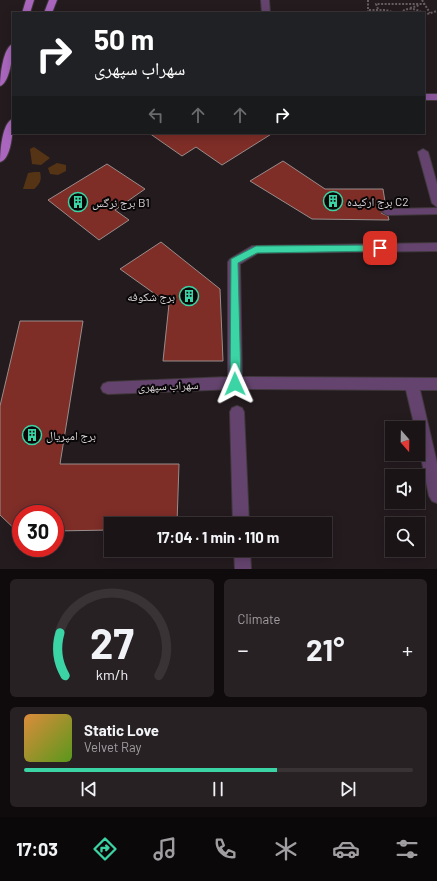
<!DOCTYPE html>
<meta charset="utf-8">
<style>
body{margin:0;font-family:Barlow,"Noto Naskh Arabic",sans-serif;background:#282124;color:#f1f3f6;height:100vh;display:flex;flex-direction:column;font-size:15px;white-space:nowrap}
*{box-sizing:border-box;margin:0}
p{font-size:13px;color:#a09ea1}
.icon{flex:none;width:22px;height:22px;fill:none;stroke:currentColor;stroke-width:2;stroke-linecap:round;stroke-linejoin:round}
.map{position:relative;height:569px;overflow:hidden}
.side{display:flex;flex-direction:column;gap:10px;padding:10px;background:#0f0b0d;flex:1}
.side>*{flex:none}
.guide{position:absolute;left:12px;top:12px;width:413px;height:122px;border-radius:0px;box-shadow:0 2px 10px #0003,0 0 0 1px #393336;background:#202124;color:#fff;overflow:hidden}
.needle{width:26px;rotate:160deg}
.fabs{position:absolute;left:385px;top:421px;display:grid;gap:8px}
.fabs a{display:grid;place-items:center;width:40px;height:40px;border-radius:0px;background:#1b1417;box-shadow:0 2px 10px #0003,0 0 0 1px #393336;font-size:20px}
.speed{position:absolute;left:12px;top:505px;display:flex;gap:8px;font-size:20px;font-weight:700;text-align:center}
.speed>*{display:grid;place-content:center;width:52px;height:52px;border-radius:50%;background:#1b1417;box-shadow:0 2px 10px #0003,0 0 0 1px #393336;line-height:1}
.speed .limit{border:6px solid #d22;background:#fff;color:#111}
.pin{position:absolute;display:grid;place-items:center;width:34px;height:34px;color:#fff;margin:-17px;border-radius:8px;box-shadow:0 2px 6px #0006}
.me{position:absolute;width:44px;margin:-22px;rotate:359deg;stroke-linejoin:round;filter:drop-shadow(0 0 3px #0008)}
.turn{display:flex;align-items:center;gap:14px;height:84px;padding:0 16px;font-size:18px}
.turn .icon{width:52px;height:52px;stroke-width:2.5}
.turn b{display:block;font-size:28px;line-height:34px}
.lanes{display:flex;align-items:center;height:38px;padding:0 16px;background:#0003;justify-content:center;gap:20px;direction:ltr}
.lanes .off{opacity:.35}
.big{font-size:30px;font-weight:700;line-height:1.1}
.side .tile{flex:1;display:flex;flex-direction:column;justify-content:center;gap:6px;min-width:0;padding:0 14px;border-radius:6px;background:#282124}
.side .dial{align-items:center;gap:0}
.dial svg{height:104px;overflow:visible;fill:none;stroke:#393336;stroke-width:7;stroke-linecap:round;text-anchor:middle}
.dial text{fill:#f1f3f6;stroke:none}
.song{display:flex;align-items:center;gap:12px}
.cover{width:48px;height:48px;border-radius:6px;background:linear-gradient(135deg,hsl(30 70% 55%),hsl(90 70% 35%))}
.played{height:4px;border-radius:2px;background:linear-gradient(90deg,#3bd4a4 65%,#393336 65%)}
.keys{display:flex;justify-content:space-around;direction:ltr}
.heat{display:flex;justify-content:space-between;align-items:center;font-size:22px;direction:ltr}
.side .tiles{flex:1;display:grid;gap:10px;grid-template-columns:1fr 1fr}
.tile:last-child{grid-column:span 2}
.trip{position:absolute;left:104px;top:517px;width:228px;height:40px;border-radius:0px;background:#1b1417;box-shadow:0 2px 10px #0003,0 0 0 1px #393336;font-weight:700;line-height:40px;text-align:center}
.tab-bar{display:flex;height:64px;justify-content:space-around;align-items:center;background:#0b0809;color:#a09ea1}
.tab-bar .icon{width:28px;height:28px}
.tab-bar .on{color:#3bd4a4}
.tab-bar b{font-size:18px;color:#f1f3f6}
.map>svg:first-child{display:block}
.green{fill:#543414}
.building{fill:#7e2d27;stroke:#998d8b}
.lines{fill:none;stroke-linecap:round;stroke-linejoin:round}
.lane-casing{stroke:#40383c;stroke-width:2}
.street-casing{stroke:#40383c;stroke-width:2}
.secondary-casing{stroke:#40383c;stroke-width:2}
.primary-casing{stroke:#40383c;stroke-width:2}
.path{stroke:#665e61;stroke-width:2;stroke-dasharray:2 1.5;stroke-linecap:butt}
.lane{fill:#64446e;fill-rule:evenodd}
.street{fill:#64446e;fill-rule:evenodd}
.secondary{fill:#8b579c;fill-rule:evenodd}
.primary{fill:#aa66bf;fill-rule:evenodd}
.route{fill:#3bd4a4;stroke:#268a6b}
.labels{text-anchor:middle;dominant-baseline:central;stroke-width:4;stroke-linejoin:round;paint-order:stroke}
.poi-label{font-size:12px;fill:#d6d0d2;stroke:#0a0708;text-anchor:start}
.street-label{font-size:12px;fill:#d6d0d2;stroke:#0a0708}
</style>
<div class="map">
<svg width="437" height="569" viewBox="0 0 437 569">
<rect width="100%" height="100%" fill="#241b1f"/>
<!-- green -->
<g class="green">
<polygon points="34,147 50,158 41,165 32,164 30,149"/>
<polygon points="57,163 66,165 66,171 58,175 50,174 48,168"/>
<path d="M34,172H40C42,180 40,184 34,189H23L28,173Z"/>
</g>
<!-- building -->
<g class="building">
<polygon points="149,133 273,133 222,165 196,147 182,156"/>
<polygon points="283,161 325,189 383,189 386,208 381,213 388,216 389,220 312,219 250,181"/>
<polygon points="107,164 145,189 115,210 129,220 99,240 48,200"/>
<polygon points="161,242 220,289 223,361 163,361 169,304 120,269"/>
<polygon points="20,321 83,321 60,464 179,464 177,524 111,524 111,530 55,531 55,514 21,514 21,535 0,515 0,406"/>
</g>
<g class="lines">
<!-- lane casing -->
<g class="lane-casing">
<polygon id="lane" points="437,208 437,214 387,215 382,212 387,209"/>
</g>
<!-- street casing -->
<g class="street-casing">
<g id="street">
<polygon points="261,0 269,0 270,13 262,13"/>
<polygon points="423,149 428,152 437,184 437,207 432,203 418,152"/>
<polygon points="437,243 437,251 258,253 240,264 242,377 437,378 437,390 420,390 437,463 437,503 432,501 429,496 418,443 418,428 415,428 406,390 235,389 108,394 103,392 101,388 103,384 108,382 228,377 228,262 230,259 252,246"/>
<polygon points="237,406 242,408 244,412 249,524 233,524 230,412 232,408"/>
<polygon points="234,550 250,550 251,569 235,569"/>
</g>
</g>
<!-- secondary casing -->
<g class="secondary-casing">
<rect id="secondary" x="424" y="94" width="13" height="6"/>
</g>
<!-- primary casing -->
<g class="primary-casing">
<g id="primary">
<polygon points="26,0 34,0 30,13 22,13"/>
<polygon points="49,0 57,0 52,13 44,13"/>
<path d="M13,44C13,54 10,83 0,86C0,76 3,47 13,44Z"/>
<path d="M13,119C13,128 12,159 0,162C0,152 2,122 13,119Z"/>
</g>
</g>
<!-- path -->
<g class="path">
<polyline points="368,0 368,13"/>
<polyline points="422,0 430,13"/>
<polyline points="410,8 420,5"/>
<polyline points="378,9 376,4 424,4"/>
<polyline points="369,10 386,10 395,13"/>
<path d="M400,13C407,7 415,8 423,13"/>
<polyline points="424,15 437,11"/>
</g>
<!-- lane -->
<use href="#lane" class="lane"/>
<!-- street -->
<use href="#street" class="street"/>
<!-- secondary -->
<use href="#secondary" class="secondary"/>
<!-- primary -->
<use href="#primary" class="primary"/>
</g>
<!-- route -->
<polygon class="route" points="380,245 384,248 380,251 257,253 238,263 241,384 235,388 232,387 230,384 231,259 256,246"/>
<!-- icons -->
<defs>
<g id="building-ring" transform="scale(1)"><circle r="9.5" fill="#0a0708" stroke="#3bd4a4" stroke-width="1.5"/><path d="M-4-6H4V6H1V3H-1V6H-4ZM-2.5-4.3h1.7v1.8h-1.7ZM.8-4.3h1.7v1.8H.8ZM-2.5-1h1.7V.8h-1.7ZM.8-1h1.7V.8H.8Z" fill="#3bd4a4"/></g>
</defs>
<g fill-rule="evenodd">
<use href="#building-ring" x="333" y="201"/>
<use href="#building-ring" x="78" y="202"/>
<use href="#building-ring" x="189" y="296"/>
<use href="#building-ring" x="32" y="435"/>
</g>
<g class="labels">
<!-- poi labels -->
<g class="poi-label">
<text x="347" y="201">برج ارکیده C2</text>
<text x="92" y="202">برج نرگس B1</text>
<text x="175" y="296" text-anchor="end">برج شکوفه</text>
<text x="46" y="435">برج امپریال</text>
</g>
<!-- street labels -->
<g class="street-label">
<text transform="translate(168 385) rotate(-2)">سهراب سپهری</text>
</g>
</g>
</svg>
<div class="fabs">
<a><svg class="needle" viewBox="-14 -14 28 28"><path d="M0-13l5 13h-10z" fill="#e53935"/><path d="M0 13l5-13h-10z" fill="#a09ea1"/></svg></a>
<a><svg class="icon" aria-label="sound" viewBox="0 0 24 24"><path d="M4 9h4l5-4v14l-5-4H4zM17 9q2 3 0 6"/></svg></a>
<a><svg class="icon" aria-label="search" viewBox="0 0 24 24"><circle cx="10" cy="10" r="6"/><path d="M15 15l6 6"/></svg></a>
</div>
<div class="speed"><div class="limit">30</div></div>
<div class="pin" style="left:380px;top:248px;background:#d93025"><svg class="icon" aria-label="arrive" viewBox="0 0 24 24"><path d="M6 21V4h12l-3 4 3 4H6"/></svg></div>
<svg class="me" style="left:235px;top:384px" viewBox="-20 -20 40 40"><path d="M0-17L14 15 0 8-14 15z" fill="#3bd4a4" stroke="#fff" stroke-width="4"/></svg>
<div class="trip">17:04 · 1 min · 110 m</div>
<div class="guide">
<div class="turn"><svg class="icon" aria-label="right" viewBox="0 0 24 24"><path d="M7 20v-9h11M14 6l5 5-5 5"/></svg><div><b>50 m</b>سهراب سپهری</div></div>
<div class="lanes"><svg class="icon off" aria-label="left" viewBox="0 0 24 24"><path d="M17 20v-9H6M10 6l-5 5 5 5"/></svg><svg class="icon off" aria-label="ahead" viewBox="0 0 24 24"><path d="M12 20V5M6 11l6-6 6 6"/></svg><svg class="icon off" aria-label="ahead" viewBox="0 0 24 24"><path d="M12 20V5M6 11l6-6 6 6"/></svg><svg class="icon" aria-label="right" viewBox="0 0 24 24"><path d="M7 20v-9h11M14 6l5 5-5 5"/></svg></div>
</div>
</div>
<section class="side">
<div class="tiles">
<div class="tile dial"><svg viewBox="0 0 100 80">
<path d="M14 69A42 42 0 1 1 86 69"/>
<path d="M14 69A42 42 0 0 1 10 36" stroke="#3bd4a4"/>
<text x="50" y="56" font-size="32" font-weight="700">27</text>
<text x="50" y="72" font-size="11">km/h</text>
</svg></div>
<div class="tile"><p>Climate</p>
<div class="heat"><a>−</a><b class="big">21°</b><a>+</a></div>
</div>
<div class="tile">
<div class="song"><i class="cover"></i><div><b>Static Love</b><p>Velvet Ray</p></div></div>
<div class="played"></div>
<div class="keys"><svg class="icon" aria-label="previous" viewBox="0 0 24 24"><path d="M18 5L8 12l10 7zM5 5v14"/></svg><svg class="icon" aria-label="pause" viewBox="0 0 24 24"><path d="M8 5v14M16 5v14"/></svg><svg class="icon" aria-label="next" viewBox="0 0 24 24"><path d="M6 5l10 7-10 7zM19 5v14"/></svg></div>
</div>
</div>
</section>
<nav class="tab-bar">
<b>17:03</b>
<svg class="icon on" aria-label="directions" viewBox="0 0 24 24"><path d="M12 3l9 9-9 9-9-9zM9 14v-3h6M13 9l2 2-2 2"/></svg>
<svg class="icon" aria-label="music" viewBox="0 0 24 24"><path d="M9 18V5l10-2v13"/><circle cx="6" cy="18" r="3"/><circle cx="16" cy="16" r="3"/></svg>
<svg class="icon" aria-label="phone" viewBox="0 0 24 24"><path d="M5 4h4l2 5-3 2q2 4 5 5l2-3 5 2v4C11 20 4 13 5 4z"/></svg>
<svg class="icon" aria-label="climate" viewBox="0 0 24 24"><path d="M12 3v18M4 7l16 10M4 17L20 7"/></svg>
<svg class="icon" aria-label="car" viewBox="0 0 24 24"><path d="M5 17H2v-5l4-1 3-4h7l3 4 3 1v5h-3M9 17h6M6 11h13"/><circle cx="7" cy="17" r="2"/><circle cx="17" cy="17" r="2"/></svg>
<svg class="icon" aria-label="filters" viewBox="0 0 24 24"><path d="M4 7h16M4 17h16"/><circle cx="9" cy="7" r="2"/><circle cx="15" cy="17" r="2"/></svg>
</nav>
